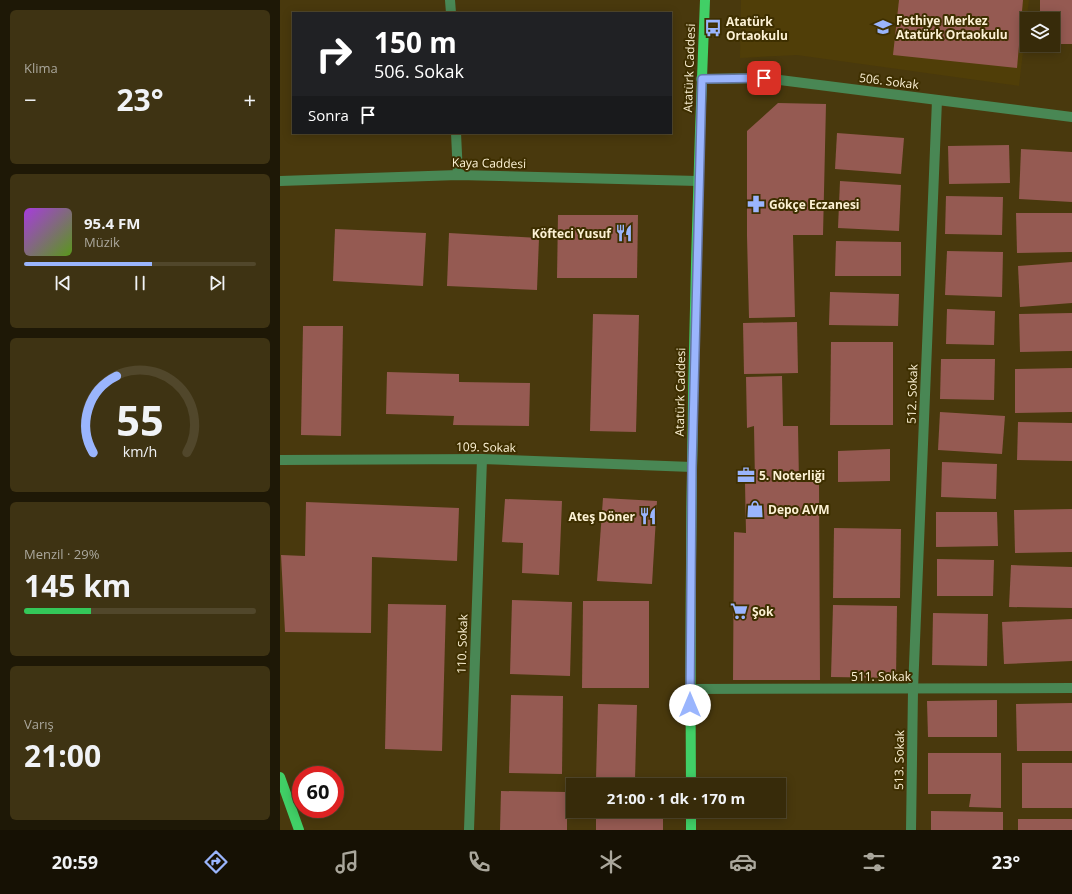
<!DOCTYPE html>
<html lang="tr">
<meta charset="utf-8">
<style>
body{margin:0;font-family:"Open Sans",sans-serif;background:#3e3313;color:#f1f3f6;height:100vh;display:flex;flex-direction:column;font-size:15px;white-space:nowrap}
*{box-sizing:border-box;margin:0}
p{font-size:13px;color:#aaa79c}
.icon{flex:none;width:22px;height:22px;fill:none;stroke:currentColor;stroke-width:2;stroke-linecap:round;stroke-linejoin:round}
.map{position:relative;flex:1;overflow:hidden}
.sheet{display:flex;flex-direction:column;gap:10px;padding:10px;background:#1e1806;width:280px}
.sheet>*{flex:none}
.hud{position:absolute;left:12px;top:12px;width:380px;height:122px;border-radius:0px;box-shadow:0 2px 10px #0003,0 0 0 1px #51472b;background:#202124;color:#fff;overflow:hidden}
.controls{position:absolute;left:740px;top:12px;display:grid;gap:8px}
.controls a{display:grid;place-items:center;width:40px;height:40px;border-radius:0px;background:#372b0a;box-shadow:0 2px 10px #0003,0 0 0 1px #51472b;font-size:20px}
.speed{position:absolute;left:12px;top:766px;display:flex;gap:8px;font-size:20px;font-weight:700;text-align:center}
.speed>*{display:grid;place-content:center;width:52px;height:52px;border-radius:50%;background:#372b0a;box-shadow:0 2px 10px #0003,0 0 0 1px #51472b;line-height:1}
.speed .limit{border:6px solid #d22;background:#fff;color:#111}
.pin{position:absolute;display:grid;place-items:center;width:34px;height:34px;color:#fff;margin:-17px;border-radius:8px;box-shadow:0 2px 6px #0006}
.me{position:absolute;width:44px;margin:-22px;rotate:0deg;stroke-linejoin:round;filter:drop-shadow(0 0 3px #0008)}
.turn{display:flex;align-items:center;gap:14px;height:84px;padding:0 16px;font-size:18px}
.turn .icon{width:52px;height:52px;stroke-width:2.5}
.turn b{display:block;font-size:28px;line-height:34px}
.then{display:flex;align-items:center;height:38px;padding:0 16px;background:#0003;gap:8px;font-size:15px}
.big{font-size:30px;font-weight:700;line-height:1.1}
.sheet .card{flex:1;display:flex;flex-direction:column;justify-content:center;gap:6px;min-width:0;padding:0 14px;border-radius:6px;background:#3e3313}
.sheet .dial{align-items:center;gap:0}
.dial svg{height:104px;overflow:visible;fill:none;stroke:#51472b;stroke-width:7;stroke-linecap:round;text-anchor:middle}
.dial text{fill:#f1f3f6;stroke:none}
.song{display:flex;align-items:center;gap:12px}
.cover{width:48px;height:48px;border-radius:6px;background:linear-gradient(135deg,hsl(280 70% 55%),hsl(90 70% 35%))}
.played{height:4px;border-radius:2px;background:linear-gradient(90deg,#9ab5fd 55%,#51472b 55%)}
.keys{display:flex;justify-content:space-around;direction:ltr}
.heat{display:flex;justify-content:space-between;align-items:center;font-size:22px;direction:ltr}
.charge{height:6px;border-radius:3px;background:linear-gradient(90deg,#34c759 29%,#51472b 0)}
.trip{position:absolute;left:286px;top:778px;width:220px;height:40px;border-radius:0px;background:#372b0a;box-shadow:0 2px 10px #0003,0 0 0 1px #51472b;font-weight:700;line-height:40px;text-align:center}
.tabs{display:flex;height:64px;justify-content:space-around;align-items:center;background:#161104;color:#aaa79c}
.tabs .icon{width:28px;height:28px}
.tabs .selected{color:#9ab5fd}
.tabs b{font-size:18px;color:#f1f3f6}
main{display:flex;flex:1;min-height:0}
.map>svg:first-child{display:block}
.built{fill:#503e08}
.building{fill:#955a52}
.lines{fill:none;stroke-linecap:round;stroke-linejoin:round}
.minor{stroke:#498754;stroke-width:10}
.major{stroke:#41cf66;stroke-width:10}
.route-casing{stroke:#6476a4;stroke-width:10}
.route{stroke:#9ab5fd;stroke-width:7}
.labels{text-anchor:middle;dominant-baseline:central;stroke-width:4;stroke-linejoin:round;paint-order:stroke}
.poi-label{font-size:12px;font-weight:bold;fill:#fcf1d4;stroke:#3e2f00;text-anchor:start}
.street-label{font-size:12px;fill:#fcf1d4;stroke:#3e2f00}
</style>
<main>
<section class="sheet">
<div class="card"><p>Klima</p>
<div class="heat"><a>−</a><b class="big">23°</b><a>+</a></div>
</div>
<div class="card">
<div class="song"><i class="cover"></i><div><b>95.4 FM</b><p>Müzik</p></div></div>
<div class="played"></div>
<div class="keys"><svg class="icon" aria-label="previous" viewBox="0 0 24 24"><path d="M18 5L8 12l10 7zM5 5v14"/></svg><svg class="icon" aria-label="pause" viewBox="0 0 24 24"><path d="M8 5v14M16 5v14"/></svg><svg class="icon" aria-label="next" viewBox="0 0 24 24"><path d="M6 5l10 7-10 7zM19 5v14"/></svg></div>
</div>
<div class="card dial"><svg viewBox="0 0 100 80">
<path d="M14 69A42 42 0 1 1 86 69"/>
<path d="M14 69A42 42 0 0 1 32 10" stroke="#9ab5fd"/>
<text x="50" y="56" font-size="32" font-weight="700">55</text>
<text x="50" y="72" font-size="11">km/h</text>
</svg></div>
<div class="card"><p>Menzil · 29%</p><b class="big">145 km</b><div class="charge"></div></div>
<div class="card"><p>Varış</p><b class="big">21:00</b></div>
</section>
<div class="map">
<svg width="792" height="830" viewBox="0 0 792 830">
<rect width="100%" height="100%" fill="#49390d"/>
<!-- built -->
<polygon class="built" points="461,0 749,0 739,86 517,55 460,58"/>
<!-- building -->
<g class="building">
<polygon points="619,0 743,0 737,68 613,55"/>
<polygon points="760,0 792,0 792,44 778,44 777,24 773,24 773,19 760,19"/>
<polygon points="498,103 546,104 543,235 513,235 515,317 469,318 467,236 467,131"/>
<polygon points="557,133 624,138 621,174 555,169"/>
<polygon points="729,145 730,183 669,184 668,146"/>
<polygon points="741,149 792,152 792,202 739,199"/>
<polygon points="560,181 621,185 619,231 558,228"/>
<polygon points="666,196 723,197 722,235 665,234"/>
<polygon points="736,213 792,213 792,252 737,253"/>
<polygon points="278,215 358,215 357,278 277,278"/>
<polygon points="55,229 146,233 143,286 53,281"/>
<polygon points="169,233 259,238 257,290 167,286"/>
<polygon points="556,241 621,242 621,276 555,276"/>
<polygon points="667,251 723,252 722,297 665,295"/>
<polygon points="792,262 792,303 740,307 738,266"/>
<polygon points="550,292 619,294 618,326 549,325"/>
<polygon points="667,309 715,311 714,345 666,344"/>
<polygon points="792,313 792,351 740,352 739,314"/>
<polygon points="313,314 359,315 356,432 310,431"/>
<polygon points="517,322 518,373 464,374 463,323"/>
<polygon points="23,326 63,326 61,436 21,435"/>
<polygon points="551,342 613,342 613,425 550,425"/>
<polygon points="661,359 715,359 714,400 660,399"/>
<polygon points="792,368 792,412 735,413 735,369"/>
<polygon points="107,372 179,374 179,382 250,383 249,426 173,425 174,416 106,414"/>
<polygon points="502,376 503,426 518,426 519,482 539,482 540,680 453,680 454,532 466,533 465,483 475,483 474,426 467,428 466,377"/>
<polygon points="660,412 725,416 722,454 658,450"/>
<polygon points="738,422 792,423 792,461 737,460"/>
<polygon points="610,449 610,481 558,482 558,451"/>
<polygon points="662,462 717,464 716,499 661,497"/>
<polygon points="323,498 377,501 372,584 317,581"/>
<polygon points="225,499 282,501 279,575 242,573 243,543 222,542"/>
<polygon points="26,502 179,508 177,561 92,557 91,633 5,632 1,555 25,556"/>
<polygon points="792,509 792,552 735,553 734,510"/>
<polygon points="656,512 717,512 718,546 656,547"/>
<polygon points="554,528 621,529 620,598 553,598"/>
<polygon points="657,559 714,560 713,596 657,596"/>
<polygon points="731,565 792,567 792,608 729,607"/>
<polygon points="232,600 292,602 290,676 230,674"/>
<polygon points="303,601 369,601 369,688 302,688"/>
<polygon points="108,604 166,605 162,751 105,749"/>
<polygon points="553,605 617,606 616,678 551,677"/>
<polygon points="653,613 708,614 707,666 652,665"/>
<polygon points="792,619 792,661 724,664 722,622"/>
<polygon points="231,695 283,696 282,774 229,773"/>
<polygon points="717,700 717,737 648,737 647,701"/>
<polygon points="792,703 792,751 737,751 736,704"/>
<polygon points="318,704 357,705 355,780 316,779"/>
<polygon points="648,753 721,753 721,808 689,807 691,794 648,794"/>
<rect x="742" y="763" width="50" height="45"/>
<polygon points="221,791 287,792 287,830 220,830"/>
<rect x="316" y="811" width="67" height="19"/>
<polygon points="651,811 723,812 723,830 651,830"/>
<rect x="738" y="819" width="54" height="11"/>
</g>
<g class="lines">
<!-- minor -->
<g class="minor">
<polyline points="170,0 171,13"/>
<polyline points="421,79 484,78 792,117"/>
<polyline points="176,133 178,175"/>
<polyline points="0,181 178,175 418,181"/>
<polyline points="0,460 202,459 412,467"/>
<polyline points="410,689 792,688"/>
<polyline points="189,830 202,459"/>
<polyline points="631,830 633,690 657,100"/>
</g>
<!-- major -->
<g class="major">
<polyline points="0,777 19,830"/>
<path d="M411,785C409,523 414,261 425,0"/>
<polyline points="411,811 411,830"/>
</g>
</g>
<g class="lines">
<!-- route casing -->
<g class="route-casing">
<polyline id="route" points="410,705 412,467 422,79 484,78"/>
</g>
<!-- route -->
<use href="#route" class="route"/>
</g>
<!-- icons -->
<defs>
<g id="school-bare" transform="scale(1.38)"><path d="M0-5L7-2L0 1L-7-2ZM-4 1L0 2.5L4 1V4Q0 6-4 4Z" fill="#9ab5fd" stroke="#3e2f00" stroke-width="2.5" paint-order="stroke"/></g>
<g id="bus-bare" transform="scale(1.38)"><path d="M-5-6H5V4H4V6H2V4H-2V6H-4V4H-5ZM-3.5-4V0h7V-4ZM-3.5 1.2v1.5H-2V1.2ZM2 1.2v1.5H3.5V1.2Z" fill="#9ab5fd" stroke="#3e2f00" stroke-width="2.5" paint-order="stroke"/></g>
<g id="pharmacy-bare" transform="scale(1.38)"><path d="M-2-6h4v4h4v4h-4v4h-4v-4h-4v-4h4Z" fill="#9ab5fd" stroke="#3e2f00" stroke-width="2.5" paint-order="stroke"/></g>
<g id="restaurant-bare" transform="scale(1.38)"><path d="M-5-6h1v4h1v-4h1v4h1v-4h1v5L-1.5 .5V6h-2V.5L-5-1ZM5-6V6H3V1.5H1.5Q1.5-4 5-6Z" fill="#9ab5fd" stroke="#3e2f00" stroke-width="2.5" paint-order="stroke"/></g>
<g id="office-bare" transform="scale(1.38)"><path d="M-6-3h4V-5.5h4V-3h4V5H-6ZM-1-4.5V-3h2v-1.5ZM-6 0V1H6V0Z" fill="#9ab5fd" stroke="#3e2f00" stroke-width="2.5" paint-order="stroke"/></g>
<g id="shop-bare" transform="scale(1.38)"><path d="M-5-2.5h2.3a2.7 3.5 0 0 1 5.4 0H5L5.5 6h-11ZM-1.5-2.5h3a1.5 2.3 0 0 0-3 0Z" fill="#9ab5fd" stroke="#3e2f00" stroke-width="2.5" paint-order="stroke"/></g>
<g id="supermarket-bare" transform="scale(1.38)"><path d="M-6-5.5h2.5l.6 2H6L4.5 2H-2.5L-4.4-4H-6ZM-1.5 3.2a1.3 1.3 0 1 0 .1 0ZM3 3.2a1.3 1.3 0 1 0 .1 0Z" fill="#9ab5fd" stroke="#3e2f00" stroke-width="2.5" paint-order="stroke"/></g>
</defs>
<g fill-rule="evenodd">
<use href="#school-bare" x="603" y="27"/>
<use href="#bus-bare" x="433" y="28"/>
<use href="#pharmacy-bare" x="476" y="204"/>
<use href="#restaurant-bare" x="344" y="233"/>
<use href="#office-bare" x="466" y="475"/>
<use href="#shop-bare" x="475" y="509"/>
<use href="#restaurant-bare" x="368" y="516"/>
<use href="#supermarket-bare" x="459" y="611"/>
</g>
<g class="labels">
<!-- poi labels -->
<g class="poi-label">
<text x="616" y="20">Fethiye Merkez<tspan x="616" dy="14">Atatürk Ortaokulu</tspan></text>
<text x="446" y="21">Atatürk<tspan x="446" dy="14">Ortaokulu</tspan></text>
<text x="489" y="204">Gökçe Eczanesi</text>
<text x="331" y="233" text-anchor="end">Köfteci Yusuf</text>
<text x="479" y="475">5. Noterliği</text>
<text x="488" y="509">Depo AVM</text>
<text x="355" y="516" text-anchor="end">Ateş Döner</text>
<text x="472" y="611">Şok</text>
</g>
<!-- street labels -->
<g class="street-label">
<text transform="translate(409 68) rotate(-88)">Atatürk Caddesi</text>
<text transform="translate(609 81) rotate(7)">506. Sokak</text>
<text transform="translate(209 163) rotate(1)">Kaya Caddesi</text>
<text transform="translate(400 392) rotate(-89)">Atatürk Caddesi</text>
<text transform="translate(632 394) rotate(-88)">512. Sokak</text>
<text transform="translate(206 447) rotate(1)">109. Sokak</text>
<text transform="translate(182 644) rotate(-88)">110. Sokak</text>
<text x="601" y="676">511. Sokak</text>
<text transform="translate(619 760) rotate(-89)">513. Sokak</text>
</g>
</g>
</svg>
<div class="controls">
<a><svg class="icon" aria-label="layers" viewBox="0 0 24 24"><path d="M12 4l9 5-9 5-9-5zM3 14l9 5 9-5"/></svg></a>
</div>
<div class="speed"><div class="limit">60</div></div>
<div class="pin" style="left:484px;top:78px;background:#d93025"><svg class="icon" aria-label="arrive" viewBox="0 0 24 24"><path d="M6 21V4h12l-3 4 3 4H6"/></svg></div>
<svg class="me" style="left:410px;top:705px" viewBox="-20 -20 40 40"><circle r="19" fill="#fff"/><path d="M0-13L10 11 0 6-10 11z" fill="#9ab5fd"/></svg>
<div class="trip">21:00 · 1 dk · 170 m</div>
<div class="hud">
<div class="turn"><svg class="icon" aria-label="right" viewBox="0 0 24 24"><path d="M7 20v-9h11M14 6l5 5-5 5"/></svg><div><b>150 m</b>506. Sokak</div></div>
<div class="then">Sonra<svg class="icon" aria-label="arrive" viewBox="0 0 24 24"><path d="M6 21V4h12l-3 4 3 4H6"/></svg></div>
</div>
</div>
</main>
<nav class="tabs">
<b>20:59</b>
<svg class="icon selected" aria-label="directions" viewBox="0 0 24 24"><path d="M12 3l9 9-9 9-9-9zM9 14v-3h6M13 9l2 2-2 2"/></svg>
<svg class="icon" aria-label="music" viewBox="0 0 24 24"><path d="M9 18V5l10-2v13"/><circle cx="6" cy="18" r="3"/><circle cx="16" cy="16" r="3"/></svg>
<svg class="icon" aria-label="phone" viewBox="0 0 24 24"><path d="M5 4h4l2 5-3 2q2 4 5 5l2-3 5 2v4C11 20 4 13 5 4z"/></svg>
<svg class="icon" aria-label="climate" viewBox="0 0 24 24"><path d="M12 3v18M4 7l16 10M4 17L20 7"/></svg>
<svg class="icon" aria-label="car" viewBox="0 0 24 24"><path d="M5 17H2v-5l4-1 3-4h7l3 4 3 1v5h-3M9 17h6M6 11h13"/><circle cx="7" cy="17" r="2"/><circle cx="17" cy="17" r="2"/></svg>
<svg class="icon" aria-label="filters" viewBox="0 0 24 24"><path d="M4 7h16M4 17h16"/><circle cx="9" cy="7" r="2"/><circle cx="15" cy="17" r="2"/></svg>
<b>23°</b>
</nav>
